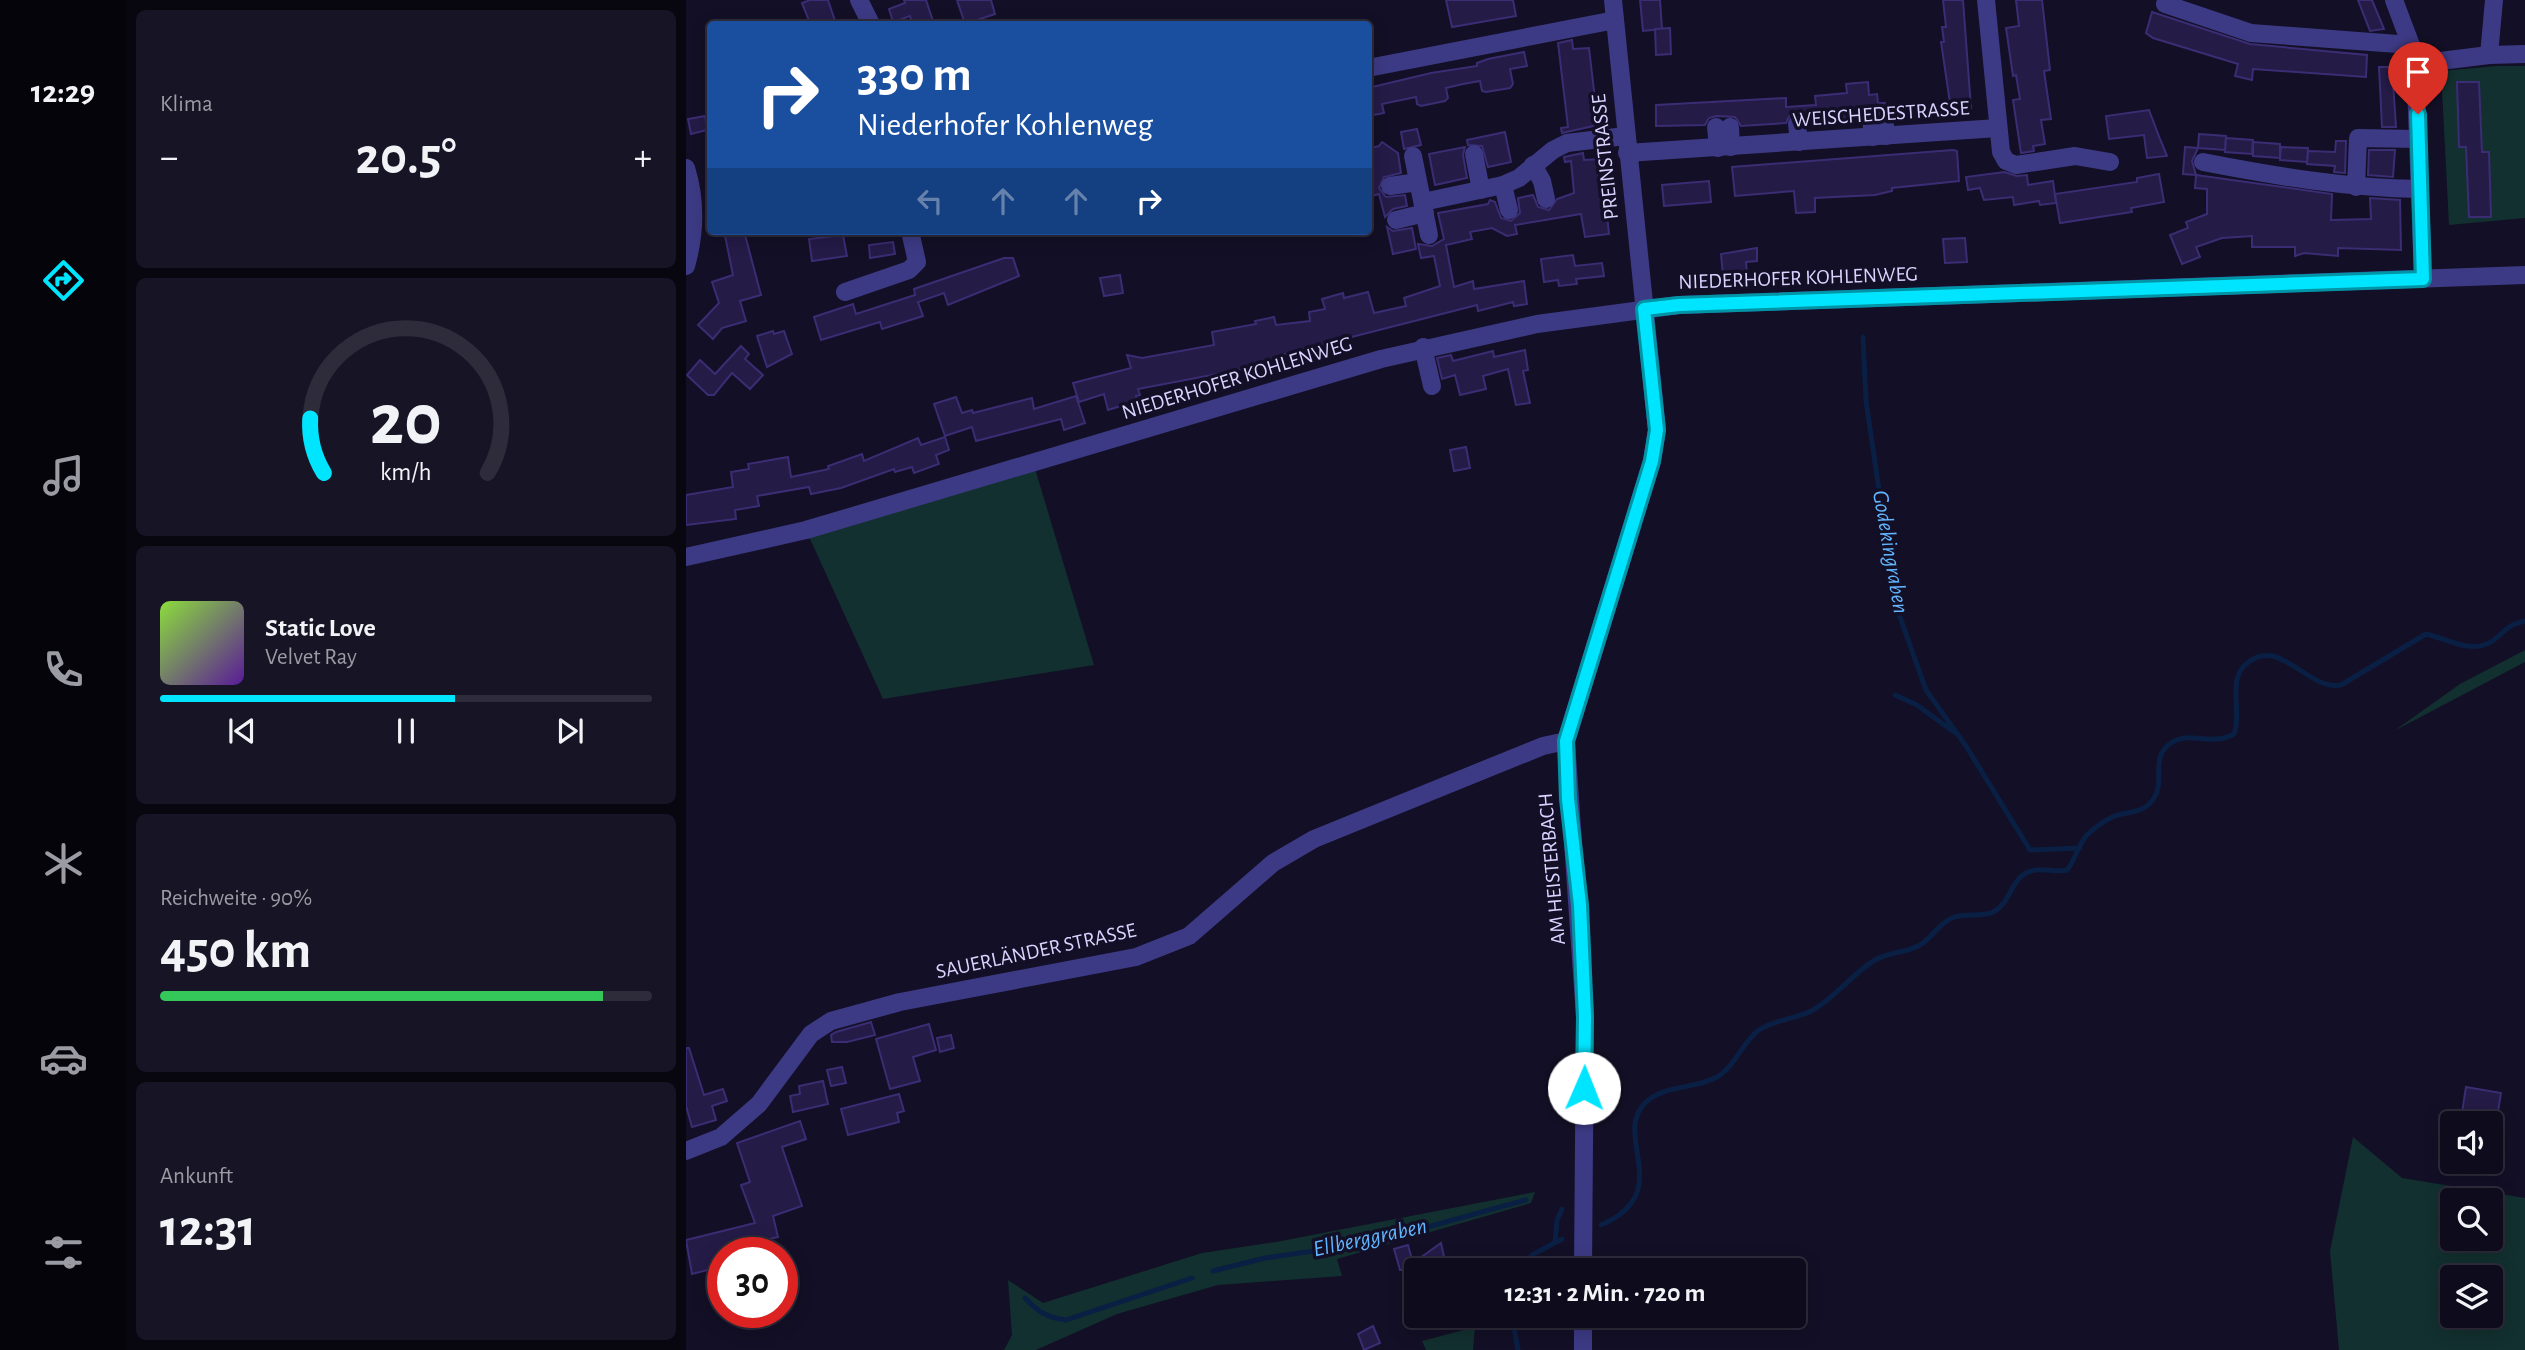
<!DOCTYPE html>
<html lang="de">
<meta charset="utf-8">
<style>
body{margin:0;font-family:"Alegreya Sans",sans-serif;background:#171425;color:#f1f3f6;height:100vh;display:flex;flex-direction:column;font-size:26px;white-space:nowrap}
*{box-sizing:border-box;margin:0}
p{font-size:23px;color:#9b9ba3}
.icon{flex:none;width:38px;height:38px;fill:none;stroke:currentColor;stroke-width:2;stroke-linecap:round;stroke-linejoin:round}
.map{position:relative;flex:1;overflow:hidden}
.drawer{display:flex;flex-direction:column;gap:10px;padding:10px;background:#08060f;width:560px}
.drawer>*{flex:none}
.top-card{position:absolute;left:21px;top:21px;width:665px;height:214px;border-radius:7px;box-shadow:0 4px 18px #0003,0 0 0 2px #2e2b3b;background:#1a4fa0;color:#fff;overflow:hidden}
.buttons{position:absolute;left:1754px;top:1111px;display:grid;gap:14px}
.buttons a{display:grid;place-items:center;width:63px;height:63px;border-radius:7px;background:#0e0b1c;box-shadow:0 4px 18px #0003,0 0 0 2px #2e2b3b;font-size:35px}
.speed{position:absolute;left:21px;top:1237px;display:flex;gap:14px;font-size:35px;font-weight:700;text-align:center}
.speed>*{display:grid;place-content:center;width:91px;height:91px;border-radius:50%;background:#0e0b1c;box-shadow:0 4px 18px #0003,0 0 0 2px #2e2b3b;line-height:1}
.speed .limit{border:10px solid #d22;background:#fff;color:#111}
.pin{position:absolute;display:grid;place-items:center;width:60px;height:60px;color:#fff;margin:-72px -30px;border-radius:50% 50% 50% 0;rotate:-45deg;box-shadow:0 0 7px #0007}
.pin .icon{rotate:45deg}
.me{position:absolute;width:77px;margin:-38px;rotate:1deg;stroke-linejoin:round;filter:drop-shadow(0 0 5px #0008)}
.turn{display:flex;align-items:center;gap:24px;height:147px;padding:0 35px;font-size:32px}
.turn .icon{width:91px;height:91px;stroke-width:2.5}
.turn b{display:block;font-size:49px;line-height:60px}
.lanes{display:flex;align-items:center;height:66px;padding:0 35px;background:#0003;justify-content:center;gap:35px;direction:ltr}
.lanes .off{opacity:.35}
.big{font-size:52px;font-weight:600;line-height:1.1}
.drawer .widget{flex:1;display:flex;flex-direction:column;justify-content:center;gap:10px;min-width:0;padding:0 24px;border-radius:10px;background:#171425}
.drawer .dial{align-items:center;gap:0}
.dial svg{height:182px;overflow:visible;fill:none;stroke:#2e2b3b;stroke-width:7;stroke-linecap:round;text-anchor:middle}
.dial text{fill:#f1f3f6;stroke:none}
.song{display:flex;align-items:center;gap:21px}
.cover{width:84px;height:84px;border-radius:10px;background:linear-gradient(135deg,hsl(90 70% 55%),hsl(270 70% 35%))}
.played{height:7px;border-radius:4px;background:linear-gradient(90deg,#00e5ff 60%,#2e2b3b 60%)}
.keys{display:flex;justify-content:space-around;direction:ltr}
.heat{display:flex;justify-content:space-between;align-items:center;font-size:38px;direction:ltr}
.charge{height:10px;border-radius:5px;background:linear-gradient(90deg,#34c759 90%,#2e2b3b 0)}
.trip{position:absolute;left:718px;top:1258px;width:402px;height:70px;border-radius:7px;background:#0e0b1c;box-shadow:0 4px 18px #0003,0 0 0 2px #2e2b3b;font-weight:600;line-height:70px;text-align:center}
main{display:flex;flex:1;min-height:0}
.tabs{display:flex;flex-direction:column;width:126px;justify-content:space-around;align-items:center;background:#06040b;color:#9b9ba3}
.tabs .icon{width:49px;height:49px}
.tabs .active{color:#00e5ff}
.tabs b{font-size:32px;color:#f1f3f6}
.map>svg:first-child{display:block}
.green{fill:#12302f;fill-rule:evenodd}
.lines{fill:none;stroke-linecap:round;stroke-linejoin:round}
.stream{stroke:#0a1f44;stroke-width:5}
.building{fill:#241b47;stroke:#3b2d73;stroke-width:2}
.minor{stroke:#3d3a85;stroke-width:18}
.route-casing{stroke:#0095a6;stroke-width:18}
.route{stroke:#00e5ff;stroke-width:12}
.labels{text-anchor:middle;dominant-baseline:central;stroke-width:7;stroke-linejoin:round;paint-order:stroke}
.street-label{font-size:21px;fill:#d9d4ff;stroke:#130f26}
.water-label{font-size:23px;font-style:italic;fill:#62b6ff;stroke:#130f26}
</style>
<main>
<nav class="tabs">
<b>12:29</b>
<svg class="icon active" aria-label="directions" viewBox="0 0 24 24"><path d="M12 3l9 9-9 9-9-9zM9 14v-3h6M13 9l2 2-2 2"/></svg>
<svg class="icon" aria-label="music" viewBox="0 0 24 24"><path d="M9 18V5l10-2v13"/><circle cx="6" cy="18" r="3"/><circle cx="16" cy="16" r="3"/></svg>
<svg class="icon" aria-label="phone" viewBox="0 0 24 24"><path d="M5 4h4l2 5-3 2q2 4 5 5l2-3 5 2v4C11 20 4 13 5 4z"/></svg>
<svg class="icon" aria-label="climate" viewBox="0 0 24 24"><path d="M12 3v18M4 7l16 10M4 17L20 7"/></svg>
<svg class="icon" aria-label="car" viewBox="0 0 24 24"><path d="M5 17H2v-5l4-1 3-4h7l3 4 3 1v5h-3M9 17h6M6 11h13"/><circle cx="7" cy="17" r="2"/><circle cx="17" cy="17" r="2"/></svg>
<svg class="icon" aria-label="filters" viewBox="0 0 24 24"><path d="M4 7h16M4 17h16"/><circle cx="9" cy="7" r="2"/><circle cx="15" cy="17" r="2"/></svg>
</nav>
<section class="drawer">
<div class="widget"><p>Klima</p>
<div class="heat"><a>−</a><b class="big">20.5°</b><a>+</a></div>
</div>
<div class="widget dial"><svg viewBox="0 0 100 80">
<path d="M14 69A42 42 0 1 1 86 69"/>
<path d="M14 69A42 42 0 0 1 8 45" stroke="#00e5ff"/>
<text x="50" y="56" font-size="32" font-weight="700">20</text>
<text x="50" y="72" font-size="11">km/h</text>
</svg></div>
<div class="widget">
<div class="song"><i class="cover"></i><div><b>Static Love</b><p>Velvet Ray</p></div></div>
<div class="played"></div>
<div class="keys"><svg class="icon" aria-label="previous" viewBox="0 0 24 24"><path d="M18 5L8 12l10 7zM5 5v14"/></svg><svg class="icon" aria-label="pause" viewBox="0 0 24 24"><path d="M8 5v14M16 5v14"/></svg><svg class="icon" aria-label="next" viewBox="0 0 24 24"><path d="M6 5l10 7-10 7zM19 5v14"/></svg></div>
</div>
<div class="widget"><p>Reichweite · 90%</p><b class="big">450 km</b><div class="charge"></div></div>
<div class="widget"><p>Ankunft</p><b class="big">12:31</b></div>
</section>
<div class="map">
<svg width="1839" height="1350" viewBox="0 0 1839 1350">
<rect width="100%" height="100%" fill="#130f26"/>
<!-- green -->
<g class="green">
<polygon points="1811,66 1839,66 1839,218 1763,225 1755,71"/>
<polygon points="347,462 408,665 197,699 120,530"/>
<polygon points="1839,650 1839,662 1708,731 1774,684"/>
<path d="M1667,1137L1716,1178L1839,1198V1350H1653L1644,1251ZM1766,1200H1804V1239H1766ZM1766,1278H1804V1316H1766Z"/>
<polygon points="849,1192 845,1203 651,1259 656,1276 532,1285 431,1314 350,1350 318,1350 326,1335 322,1280 357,1303 516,1253 590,1242"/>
<polygon points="789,1327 787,1350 740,1350 736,1341"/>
</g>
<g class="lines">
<!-- stream -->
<g class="stream">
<polyline points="1177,337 1180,401 1210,606 1240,690 1280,746 1344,850 1394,848"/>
<polyline points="1209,695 1231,705 1268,732"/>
<path d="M915,1225C990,1192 927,1138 958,1104C977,1084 1008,1090 1031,1077C1049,1067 1056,1042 1073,1030C1090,1019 1111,1019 1127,1010C1151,996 1167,973 1189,960C1202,952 1220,953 1234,945C1246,938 1252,924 1266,918C1279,912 1295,918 1307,912C1326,903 1324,877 1345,871C1357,867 1369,873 1381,870C1390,859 1393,841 1403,833C1411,826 1425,816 1436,814C1449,811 1460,811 1468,798C1480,780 1463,758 1485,743C1504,730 1525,747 1548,734C1556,714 1542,682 1558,666C1592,632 1620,691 1655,685L1740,634C1759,638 1781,652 1801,644C1817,637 1816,626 1839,621"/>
<polyline points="869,1242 871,1220 876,1209"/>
<polyline points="834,1270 846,1255 876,1239"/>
<polyline points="527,1271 579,1258 683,1243 840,1200"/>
<path d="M339,1298C352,1312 362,1318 380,1320L506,1278"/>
<polyline points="826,1316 832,1350"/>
</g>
</g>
<!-- building -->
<g class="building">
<polygon points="124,0 142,0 150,24 132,24 130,21 124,23 116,3"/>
<polygon points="218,0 240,0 248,24 227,24 224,16 207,22 203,9 219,3"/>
<polygon points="271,0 305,0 309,14 279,24"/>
<polygon points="760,0 827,0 830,16 766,27"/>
<polygon points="954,0 974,0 976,29 957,31"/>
<polygon points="1257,0 1277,0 1285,108 1265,110 1255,42 1258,42 1256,27 1260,27"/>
<polygon points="1330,0 1356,0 1364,70 1358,71 1365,119 1355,120 1359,144 1347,146 1348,151 1335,153 1327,100 1334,99 1330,75 1327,76 1320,28 1333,26"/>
<polygon points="1672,0 1686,0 1698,29 1684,31"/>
<polygon points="1466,12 1564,44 1681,55 1680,77 1567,69 1566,80 1549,76 1552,64 1467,38 1460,33"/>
<polygon points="984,28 985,54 970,55 969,29"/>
<polygon points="886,40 887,49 903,48 912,125 876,133 875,128 882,127 872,43"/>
<polygon points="838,52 841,66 824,69 827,84 824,88 800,92 796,91 794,81 777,84 760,88 762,98 759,101 735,106 731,104 730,97 696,104 698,113 682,116 682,88 745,73 791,66 791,63 802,59"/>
<polygon points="1693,67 1706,67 1710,127 1696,127"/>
<polygon points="1182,82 1183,95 1191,94 1192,103 1199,103 1199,106 1179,108 1174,117 1122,121 1110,113 1104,115 1100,123 1055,126 1049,117 1030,116 1023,118 1019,125 970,126 970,105 1100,98 1100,107 1130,105 1129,96 1161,93 1160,84"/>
<polygon points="1771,82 1793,82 1796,152 1803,152 1805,217 1783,217 1780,147 1773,147"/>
<polygon points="1463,110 1474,139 1481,156 1461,158 1458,135 1423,139 1420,116"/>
<polygon points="19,116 21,130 5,134 2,119"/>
<polygon points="731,129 735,145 718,149 715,132"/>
<polygon points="819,132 825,162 802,167 796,146 782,145 781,140"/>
<polygon points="1513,134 1540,136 1539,150 1512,148"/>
<polygon points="1540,138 1567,140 1566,154 1539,152"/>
<polygon points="1650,141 1660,141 1659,173 1648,172 1649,166 1621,164 1622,151 1649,152"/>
<polygon points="696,142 712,153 715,173 698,177 693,188 700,197 719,195 721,206 707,209 699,217 693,194 682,197 682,149 693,146"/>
<polygon points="1567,142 1594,144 1594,158 1567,156"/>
<polygon points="779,147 777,155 781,178 749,185 743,154"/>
<polygon points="1499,147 1512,148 1506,161 1510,175 1497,174"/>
<polygon points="1595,147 1622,148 1621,162 1594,160"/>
<polygon points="1267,150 1271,151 1273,181 1206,188 1206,191 1189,195 1129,198 1129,212 1110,213 1108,191 1049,196 1046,167"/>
<polygon points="1683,150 1709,150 1707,177 1682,175"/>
<polygon points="897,153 898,160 915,159 923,234 899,237 895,214 829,225 831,234 821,236 806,228 784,232 786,239 760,245 768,287 787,281 788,289 838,281 841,304 828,306 827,302 792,311 791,305 595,355 596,359 563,366 563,368 452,389 454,395 450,396 453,408 437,413 435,406 422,410 418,394 393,402 387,383 445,368 441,355 456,358 528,345 526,332 570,324 569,321 588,317 590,325 624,321 623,312 639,309 636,299 657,293 658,298 682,292 688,313 720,306 718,298 754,286 748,256 735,258 732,244 746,246 758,239 752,213 802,204 804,200 809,202 815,218 825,221 834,213 832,198 847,195 852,207 863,210 871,199 888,193 885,161 879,162 878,157"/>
<polygon points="1318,172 1331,176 1341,175 1342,185 1367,181 1370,203 1354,205 1353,201 1328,205 1327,197 1298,200 1294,188 1282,190 1280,177"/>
<polygon points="1473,174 1478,202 1445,208 1446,212 1374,223 1369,194 1451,182 1451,178"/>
<polygon points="1510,175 1646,194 1645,220 1685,219 1684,198 1714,200 1715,250 1652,248 1652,256 1618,253 1609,256 1609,247 1566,247 1566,236 1536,238 1510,247 1514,257 1496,264 1484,235 1502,228 1500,222 1521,214 1521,189 1509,188"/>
<polygon points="1023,181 1025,202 978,206 976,185"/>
<polygon points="701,227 707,231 726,228 730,249 707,254"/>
<polygon points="38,231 58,231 75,295 54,301 60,321 36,328 27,339 12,325 33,303 26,282 47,275"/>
<polygon points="157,235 161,256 126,261 123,239"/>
<polygon points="1279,238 1281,262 1259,263 1257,239"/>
<polygon points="207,242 209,254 184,258 183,245"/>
<polygon points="1071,248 1071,261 1060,262 1061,274 1037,276 1035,254"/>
<polygon points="887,255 889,266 916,263 918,276 890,279 891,284 873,286 872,280 858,282 855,259"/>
<polygon points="318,258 327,258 333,276 262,305 258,293 232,302 237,316 196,329 194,322 135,340 128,317 167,304 170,314 229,295 228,289"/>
<polygon points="434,275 437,293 418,296 414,278"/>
<polygon points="87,331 88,334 98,331 106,354 81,367 71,336"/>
<polygon points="55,346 63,354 59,359 77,375 64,389 46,373 28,395 22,395 1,375 14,360 29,374"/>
<polygon points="839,350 842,370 837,371 844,403 830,405 822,369 797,376 800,389 774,395 769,375 756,379 751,358 765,355 767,361 807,351 808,357"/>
<polygon points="390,396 399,423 378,430 375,419 290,441 286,427 259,436 248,404 270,397 276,413 286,410 287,413 346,398 348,409"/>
<polygon points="259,437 263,450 250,455 253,464 228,473 226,467 209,472 208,469 155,488 125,494 123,487 71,496 73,506 49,510 50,519 0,525 0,495 47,487 45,472 63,469 62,464 102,457 105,477 143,469 142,466 176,454 178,461 232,438 235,445"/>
<polygon points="780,447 784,468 768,471 764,450"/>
<polygon points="185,1022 189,1035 161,1042 146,1042 145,1035 150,1032"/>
<polygon points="243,1024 250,1050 227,1057 234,1081 204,1089 190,1039"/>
<polygon points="265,1035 268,1048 254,1052 251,1038"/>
<polygon points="0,1048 3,1048 18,1095 37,1089 41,1101 26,1106 30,1120 6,1127 0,1106"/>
<polygon points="156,1067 160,1083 145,1086 141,1070"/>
<polygon points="137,1081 142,1104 107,1112 104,1096 114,1094 113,1086"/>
<polygon points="1780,1087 1815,1093 1810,1124 1775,1119"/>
<polygon points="213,1094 218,1111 211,1113 213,1122 162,1135 155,1109"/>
<polygon points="114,1121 120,1139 96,1147 116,1206 87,1216 92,1237 72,1242 74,1253 37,1253 37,1266 6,1274 0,1240 69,1223 55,1185 64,1182 51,1143"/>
<polygon points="755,1243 761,1270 714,1270 708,1249 722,1245 727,1263"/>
<polygon points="687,1326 694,1343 678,1350 672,1334"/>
</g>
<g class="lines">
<!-- minor -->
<g class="minor">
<polyline points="173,0 185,24"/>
<polyline points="1300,0 1315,152 1320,161 1330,165 1389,156 1424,162"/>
<polyline points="1708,0 1729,56 1737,279"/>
<polyline points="1479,4 1565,33 1725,45"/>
<polyline points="1803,55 1808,0"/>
<polyline points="1730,64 1803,55 1839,54"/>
<polyline points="682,68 929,20"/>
<polyline points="1198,117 1200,136"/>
<polyline points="1185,118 1187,137"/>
<polyline points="1111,124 1113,142"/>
<polyline points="1030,127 1032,148"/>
<polyline points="1044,127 1045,147"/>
<polyline points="941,153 1312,128"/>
<polyline points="788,154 795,190"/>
<polyline points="727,156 743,235"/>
<path d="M1517,162C1589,176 1660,188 1734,189"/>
<polyline points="847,165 856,181 860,199"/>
<path d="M0,168C10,200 9,234 0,266"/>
<polyline points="817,185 823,210"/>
<polyline points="704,186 732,182"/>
<polyline points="1670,187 1672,138 1732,139"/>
<polyline points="737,202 817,185 833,178 867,150 881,143 939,136"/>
<polyline points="710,220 739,213"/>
<polyline points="159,292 223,270 231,262 224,231"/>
<polyline points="737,347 746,386"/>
<polyline points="0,557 120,530 695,359 851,324 993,305 1839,275"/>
<polyline points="0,1151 35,1137 73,1104 125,1034 145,1021 214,1002 450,957 503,936 587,863 628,839 857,746 880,741"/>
<polyline points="897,1270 899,1017 880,741 966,461 971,430 927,0"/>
<polyline points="897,1350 897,1316"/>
</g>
</g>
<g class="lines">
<!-- route casing -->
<g class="route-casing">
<polyline id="route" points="898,1088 899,1017 894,905 882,799 880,741 966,461 971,430 958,309 993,305 1737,279 1732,114"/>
</g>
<!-- route -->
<use href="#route" class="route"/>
</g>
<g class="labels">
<!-- street labels -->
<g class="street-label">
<text transform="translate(1195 114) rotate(-4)">WEISCHEDESTRASSE</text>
<text transform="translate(919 157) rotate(-96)">PREINSTRASSE</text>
<text transform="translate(1112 278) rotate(-2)">NIEDERHOFER KOHLENWEG</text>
<text transform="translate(551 378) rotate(-17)">NIEDERHOFER KOHLENWEG</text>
<text transform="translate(866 869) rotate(-95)">AM HEISTERBACH</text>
<text transform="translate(350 951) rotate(-12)">SAUERLÄNDER STRASSE</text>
</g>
<!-- water labels -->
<g class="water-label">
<text transform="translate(1204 552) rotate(80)">Godekingraben</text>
<text transform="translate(684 1238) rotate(-12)">Ellberggraben</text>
</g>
</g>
</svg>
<div class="buttons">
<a><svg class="icon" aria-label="sound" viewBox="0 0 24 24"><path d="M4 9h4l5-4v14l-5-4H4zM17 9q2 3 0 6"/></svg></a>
<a><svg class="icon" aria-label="search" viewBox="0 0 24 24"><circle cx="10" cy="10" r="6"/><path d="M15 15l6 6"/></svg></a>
<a><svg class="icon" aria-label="layers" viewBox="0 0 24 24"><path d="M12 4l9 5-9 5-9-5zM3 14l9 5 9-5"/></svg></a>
</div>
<div class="speed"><div class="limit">30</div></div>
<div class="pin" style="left:1732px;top:114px;background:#d93025"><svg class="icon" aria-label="arrive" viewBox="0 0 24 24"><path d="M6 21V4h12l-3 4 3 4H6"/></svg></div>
<svg class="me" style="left:898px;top:1088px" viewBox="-20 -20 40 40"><circle r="19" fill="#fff"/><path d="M0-13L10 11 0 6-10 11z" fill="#00e5ff"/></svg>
<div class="trip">12:31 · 2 Min. · 720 m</div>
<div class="top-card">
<div class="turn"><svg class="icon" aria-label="right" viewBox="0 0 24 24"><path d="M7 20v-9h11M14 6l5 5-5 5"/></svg><div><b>330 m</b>Niederhofer Kohlenweg</div></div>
<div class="lanes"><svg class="icon off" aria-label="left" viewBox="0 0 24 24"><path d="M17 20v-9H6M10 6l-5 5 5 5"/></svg><svg class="icon off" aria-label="ahead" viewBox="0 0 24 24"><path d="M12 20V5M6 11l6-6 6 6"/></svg><svg class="icon off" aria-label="ahead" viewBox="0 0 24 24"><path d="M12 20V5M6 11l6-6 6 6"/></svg><svg class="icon" aria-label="right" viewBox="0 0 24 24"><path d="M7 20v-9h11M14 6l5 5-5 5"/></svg></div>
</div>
</div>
</main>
